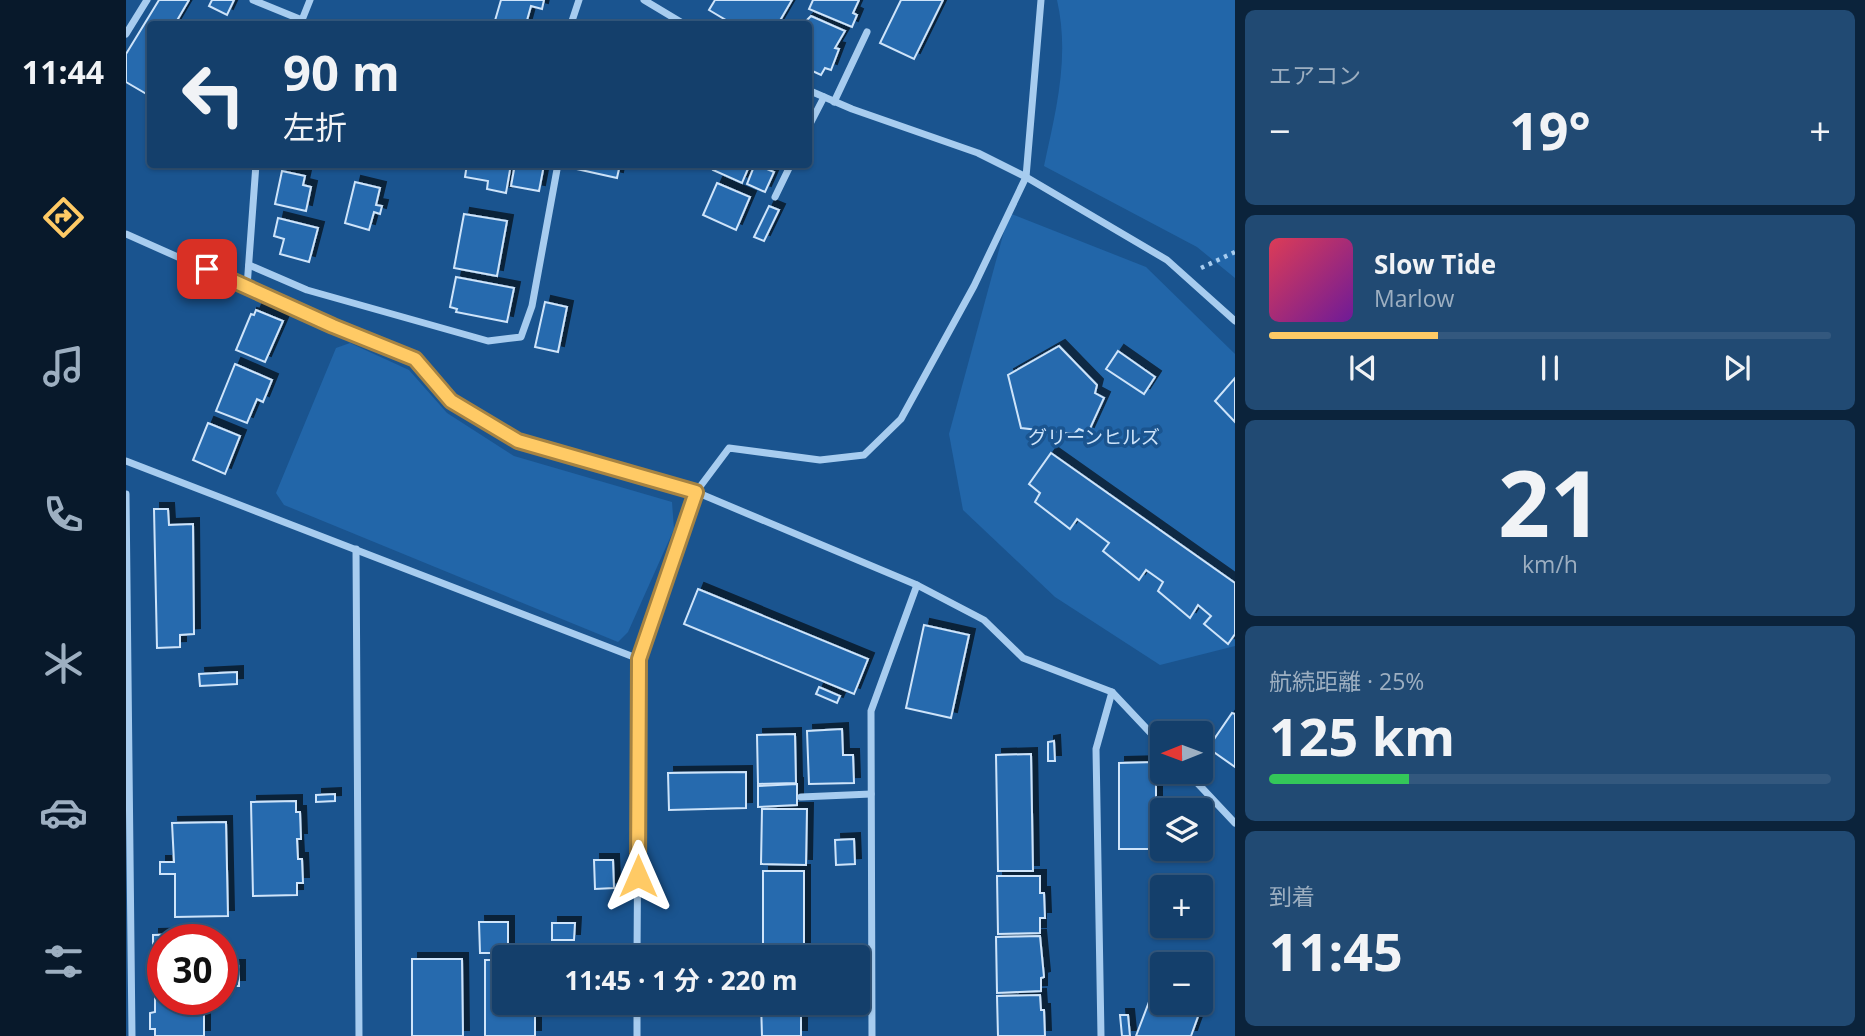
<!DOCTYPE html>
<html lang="ja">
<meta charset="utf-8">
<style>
body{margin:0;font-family:"Open Sans","Noto Sans JP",sans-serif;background:#214a73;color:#f1f3f6;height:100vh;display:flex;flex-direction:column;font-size:26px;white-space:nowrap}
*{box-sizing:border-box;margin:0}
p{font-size:23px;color:#9dafc1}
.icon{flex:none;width:38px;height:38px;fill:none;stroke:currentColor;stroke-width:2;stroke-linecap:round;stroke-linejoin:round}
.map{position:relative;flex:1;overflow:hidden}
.drawer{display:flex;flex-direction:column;gap:10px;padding:10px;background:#0b233b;width:630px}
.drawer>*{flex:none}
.hud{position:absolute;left:21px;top:21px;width:665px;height:147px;border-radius:7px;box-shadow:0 2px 5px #0004,0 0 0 2px #33587e;background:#143f6b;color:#f1f3f6;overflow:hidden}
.needle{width:46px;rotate:269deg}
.controls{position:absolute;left:1024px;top:721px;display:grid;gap:14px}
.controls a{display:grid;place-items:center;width:63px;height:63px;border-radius:7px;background:#143f6b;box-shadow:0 2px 5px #0004,0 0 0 2px #33587e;font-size:35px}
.speed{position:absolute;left:21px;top:924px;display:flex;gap:14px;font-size:35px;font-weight:700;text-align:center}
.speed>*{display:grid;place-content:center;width:91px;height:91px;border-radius:50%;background:#143f6b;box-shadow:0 2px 5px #0004,0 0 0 2px #33587e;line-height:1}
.speed .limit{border:10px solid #d22;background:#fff;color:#111}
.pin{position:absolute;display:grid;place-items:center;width:60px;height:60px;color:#fff;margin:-30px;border-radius:14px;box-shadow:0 4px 10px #0006}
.me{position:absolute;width:77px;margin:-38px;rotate:0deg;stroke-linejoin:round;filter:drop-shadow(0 0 5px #0008)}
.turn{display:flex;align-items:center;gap:24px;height:147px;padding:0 21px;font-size:32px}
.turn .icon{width:91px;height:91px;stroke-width:2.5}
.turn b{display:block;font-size:49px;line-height:60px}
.big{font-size:52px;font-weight:700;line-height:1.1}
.drawer .card{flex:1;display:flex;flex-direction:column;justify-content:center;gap:10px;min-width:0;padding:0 24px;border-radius:10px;background:#214a73}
.drawer .dial{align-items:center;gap:0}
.dial b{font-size:91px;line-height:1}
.song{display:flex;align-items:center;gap:21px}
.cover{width:84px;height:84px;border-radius:10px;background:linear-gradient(135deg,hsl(350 70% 55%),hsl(280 70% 35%))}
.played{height:7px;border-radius:4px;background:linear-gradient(90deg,#ffca65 30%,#33587e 30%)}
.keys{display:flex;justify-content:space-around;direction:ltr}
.heat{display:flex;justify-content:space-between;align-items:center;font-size:38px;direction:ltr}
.charge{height:10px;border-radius:5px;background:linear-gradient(90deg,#34c759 25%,#33587e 0)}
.trip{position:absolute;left:366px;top:945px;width:378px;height:70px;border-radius:7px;background:#143f6b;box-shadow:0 2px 5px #0004,0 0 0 2px #33587e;font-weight:700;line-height:70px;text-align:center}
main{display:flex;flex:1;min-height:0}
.tab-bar{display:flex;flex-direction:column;width:126px;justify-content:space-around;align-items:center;background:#08192b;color:#9dafc1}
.tab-bar .icon{width:49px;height:49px}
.tab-bar .active{color:#ffca65}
.tab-bar b{font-size:32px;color:#f1f3f6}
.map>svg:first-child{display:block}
.green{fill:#2266a9}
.building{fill:#286bae;stroke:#cee4fa;stroke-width:2;filter:url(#shadow)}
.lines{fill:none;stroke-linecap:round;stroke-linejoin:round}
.path{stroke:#a7ccef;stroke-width:4.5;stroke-dasharray:3.5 5;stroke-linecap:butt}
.minor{stroke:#a7ccef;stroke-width:7}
.route-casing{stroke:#a68342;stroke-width:18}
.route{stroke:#ffca65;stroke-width:12}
.labels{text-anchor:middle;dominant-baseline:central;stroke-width:7;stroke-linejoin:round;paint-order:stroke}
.park-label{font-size:19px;fill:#cee4fa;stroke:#1a548f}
</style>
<main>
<nav class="tab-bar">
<b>11:44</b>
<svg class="icon active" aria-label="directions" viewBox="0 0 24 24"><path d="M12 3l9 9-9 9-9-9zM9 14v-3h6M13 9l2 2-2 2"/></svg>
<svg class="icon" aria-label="music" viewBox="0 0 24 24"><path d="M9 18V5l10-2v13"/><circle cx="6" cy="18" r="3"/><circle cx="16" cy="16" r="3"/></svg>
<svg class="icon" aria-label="phone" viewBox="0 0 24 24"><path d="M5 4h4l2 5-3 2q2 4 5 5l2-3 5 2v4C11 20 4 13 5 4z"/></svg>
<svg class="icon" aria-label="climate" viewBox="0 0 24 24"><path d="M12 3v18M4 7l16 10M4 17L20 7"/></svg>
<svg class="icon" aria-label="car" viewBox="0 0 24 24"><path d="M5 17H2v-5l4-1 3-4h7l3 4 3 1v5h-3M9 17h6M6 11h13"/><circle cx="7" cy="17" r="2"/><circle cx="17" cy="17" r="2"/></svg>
<svg class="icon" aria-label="filters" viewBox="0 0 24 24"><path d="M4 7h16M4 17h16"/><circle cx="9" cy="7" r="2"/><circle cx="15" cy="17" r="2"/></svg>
</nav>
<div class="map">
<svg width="1109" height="1036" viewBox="0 0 1109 1036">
<defs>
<filter id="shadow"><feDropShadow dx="6" dy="-6" stdDeviation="0" flood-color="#0009"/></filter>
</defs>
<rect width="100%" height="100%" fill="#1a548f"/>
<!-- green -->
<g class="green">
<path d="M931,0H1109V278L1071,247L918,166C930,110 944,57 931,0Z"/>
<polygon points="883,213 1020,267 1109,354 1109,646 1034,665 929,597 837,510 823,434"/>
<polygon points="224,343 283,370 321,413 388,456 546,502 548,529 502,632 492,642 158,505 150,493 210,348"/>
</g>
<!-- building -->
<g class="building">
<polygon points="33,0 63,0 49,24 24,24 24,96 0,82 0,54"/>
<polygon points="86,0 108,0 101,15 83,6"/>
<polygon points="375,0 418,0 416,9 405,6 400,24 368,24"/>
<polygon points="589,0 666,0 652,24 602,24 603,22 583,10"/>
<polygon points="687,0 733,0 727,13 731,15 726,27 683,9"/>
<polygon points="775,0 817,0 788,59 754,43"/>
<polygon points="685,16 719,31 709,48 713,49 705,70 699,68 695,75 682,69 682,24 677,24"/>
<polygon points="341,164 385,164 380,193 361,189 362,181 339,177"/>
<polygon points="389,164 418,165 413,191 385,186"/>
<polygon points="447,164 494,164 491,178 446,168"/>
<polygon points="589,164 624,164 616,183 587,170"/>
<polygon points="629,164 648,172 639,192 621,184"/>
<polygon points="156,171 179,176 177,185 185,187 180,211 149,204"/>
<polygon points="229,182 254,188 250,205 256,206 254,214 248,212 243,230 219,223"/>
<polygon points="591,183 624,197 610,230 577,215"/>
<polygon points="643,206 653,210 638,241 628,237"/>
<polygon points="338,214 381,221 371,276 328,268"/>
<polygon points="152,218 192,228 183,262 154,254 158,239 148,236"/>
<polygon points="330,277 388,288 381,322 330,312 331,309 324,307"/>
<polygon points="419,302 441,307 432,352 409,347"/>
<polygon points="130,310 157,321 139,362 110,350 125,314 128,315"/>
<polygon points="933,346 971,385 969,393 978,398 962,433 953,429 948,434 895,428 882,375"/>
<polygon points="992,351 1029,377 1018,394 980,369"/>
<polygon points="109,364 146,380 137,402 131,399 121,423 90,411"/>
<polygon points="1109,378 1109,422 1089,401"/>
<polygon points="82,423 114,436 99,474 67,460"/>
<polygon points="925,453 1109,583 1109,634 1102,644 1078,624 1085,616 1072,605 1064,618 1032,591 1037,582 1020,570 1013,580 977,551 983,543 951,519 944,529 909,502 914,493 903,484"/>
<polygon points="28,509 42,509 43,525 67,524 68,634 54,635 54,647 31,648"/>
<polygon points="572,589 742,659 728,694 558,624"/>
<polygon points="798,625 843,635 825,718 780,708"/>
<polygon points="111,672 111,684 74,686 73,674"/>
<polygon points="693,687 714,696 711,703 690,694"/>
<polygon points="1106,713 1109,714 1109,767 1082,748"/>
<polygon points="716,729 717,755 727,755 728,783 683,784 681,731"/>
<polygon points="669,734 670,783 632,784 631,735"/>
<polygon points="928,741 929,761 922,761 922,742"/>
<polygon points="905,754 907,871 872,871 870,755"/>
<polygon points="1030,762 1030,849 993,849 993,763"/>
<polygon points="620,772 620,808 543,810 542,773"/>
<polygon points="671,784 671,805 632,807 632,786"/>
<polygon points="209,794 209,801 190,802 190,795"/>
<polygon points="170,801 170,812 174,812 175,839 171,839 172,859 176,859 177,883 171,883 171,895 127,896 125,802"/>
<polygon points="636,809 681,809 680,865 635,864"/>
<polygon points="100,822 102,916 49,917 49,874 34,874 34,862 48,862 46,823"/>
<polygon points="728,839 729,864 710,865 709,840"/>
<polygon points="468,860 487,860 488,888 469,889"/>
<rect x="637" y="871" width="41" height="86"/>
<polygon points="871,876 914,876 914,893 918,893 919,918 914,918 914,933 872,934"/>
<polygon points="353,922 382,922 382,953 354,953"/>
<polygon points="426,923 449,923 448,940 426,940"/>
<polygon points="68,934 68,940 37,940 37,967 27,967 27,935"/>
<polygon points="914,936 918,977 915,978 915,991 871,993 870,937"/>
<polygon points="286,959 336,959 337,1036 286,1036"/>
<polygon points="359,960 378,960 378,1003 411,1003 411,1009 409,1009 409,1036 359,1036"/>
<rect x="96" y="966" width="17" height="20"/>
<polygon points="29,991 37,991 37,999 73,999 73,1006 78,1006 78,1036 29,1036 29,1029 24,1029 24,1013 29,1012"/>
<polygon points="1026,994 1036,997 1036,1003 1051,1003 1074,1011 1065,1036 1010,1036"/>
<polygon points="914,995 915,1010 918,1010 919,1036 872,1036 871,996"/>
<polygon points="635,1003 675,1003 675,1036 636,1036"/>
<polygon points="994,1015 1002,1015 1004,1036 996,1036"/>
</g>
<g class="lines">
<!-- path -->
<polyline class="path" points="1075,268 1109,252"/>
<!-- minor -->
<g class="minor">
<polyline points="127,0 176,20"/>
<polyline points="518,0 558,24"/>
<polyline points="177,24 176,20 184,0"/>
<polyline points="445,24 453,0"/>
<polyline points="0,34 21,0"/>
<polyline points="682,90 726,109 852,153 900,177 1041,260 1109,321"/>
<polyline points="708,102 741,32"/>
<polyline points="682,128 698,97"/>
<polyline points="208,164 219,166"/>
<polyline points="649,197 665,164"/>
<polyline points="0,234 207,326 289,359 325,401 392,441 570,492 791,585 858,620 897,658 986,692 1036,745"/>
<polyline points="123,265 181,290 362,341 395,337 406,306 432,164"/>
<polyline points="121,287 130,164"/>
<polyline points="0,461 513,659"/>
<polyline points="0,494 6,1036"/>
<polyline points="230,549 233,1036"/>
<polyline points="1061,772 1109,823"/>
<polyline points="675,797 745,794"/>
<polyline points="511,957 513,659 570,492 603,448 694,460 738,455 775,419 848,286 900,177 915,0"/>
<polyline points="511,1036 511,1003"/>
<polyline points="746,1036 745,711 791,585"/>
<polyline points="975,1036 970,749 986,692"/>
</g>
</g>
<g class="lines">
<!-- route casing -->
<g class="route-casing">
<polyline id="route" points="81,269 207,326 289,359 325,401 392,441 570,492 513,659 512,876"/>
</g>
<!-- route -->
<use href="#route" class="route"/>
</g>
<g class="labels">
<!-- park labels -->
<g class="park-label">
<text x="968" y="437">グリーンヒルズ</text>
</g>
</g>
</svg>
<div class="controls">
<a><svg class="needle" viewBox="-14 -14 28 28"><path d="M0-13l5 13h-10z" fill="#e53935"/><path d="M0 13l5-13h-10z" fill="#9dafc1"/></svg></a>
<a><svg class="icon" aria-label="layers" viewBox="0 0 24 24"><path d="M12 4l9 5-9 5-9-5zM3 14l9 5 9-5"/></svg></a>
<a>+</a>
<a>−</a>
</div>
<div class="speed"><div class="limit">30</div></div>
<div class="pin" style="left:81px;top:269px;background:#d93025"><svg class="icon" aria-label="arrive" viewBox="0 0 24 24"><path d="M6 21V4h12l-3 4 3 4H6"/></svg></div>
<svg class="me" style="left:512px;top:876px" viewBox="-20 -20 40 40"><path d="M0-17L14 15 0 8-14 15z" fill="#ffca65" stroke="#fff" stroke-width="4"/></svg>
<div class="trip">11:45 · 1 分 · 220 m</div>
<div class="hud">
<div class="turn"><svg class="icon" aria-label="left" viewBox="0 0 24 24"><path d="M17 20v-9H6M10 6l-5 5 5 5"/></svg><div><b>90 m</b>左折</div></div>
</div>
</div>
<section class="drawer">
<div class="card"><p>エアコン</p>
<div class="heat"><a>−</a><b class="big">19°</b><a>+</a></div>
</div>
<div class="card">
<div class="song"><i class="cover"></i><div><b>Slow Tide</b><p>Marlow</p></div></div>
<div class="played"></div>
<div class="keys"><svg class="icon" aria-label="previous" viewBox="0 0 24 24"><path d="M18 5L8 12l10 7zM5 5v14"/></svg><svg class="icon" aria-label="pause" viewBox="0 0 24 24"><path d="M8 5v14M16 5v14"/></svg><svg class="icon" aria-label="next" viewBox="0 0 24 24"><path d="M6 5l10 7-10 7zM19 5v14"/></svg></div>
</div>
<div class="card dial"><b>21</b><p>km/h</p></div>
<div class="card"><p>航続距離 · 25%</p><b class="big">125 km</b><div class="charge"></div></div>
<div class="card"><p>到着</p><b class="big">11:45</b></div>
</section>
</main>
